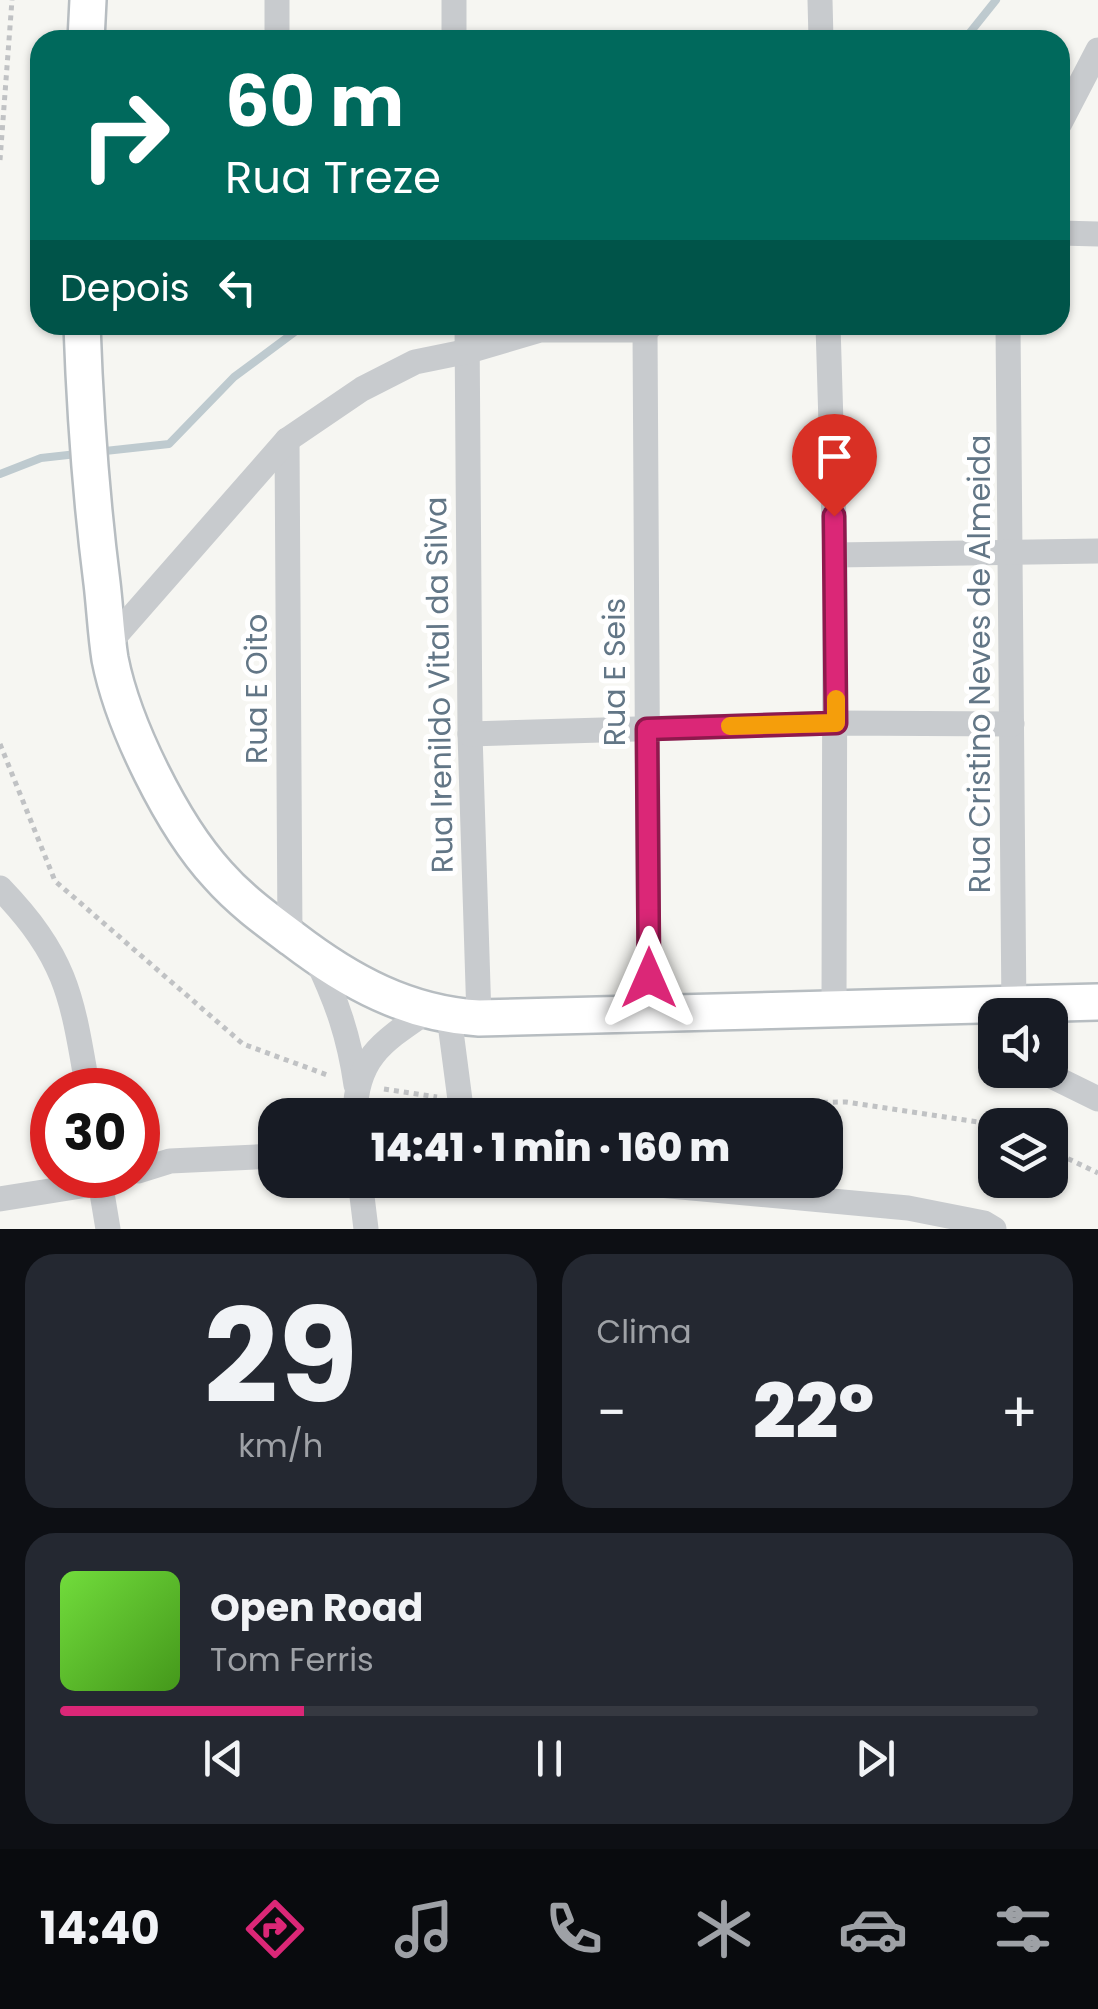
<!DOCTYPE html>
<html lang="pt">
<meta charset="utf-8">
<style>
body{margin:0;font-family:Poppins,sans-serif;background:#242831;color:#f1f3f6;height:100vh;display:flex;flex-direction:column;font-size:38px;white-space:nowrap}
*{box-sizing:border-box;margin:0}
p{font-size:32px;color:#9ea1a6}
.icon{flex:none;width:55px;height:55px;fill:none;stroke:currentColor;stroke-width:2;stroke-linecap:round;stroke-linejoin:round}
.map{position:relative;height:1229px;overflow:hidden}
.sheet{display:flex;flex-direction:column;gap:25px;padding:25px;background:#0d0f14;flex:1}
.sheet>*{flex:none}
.top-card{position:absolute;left:30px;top:30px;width:1040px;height:305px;border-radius:30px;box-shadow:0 2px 8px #0004;background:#00695c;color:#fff;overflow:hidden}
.fabs{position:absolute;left:978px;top:998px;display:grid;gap:20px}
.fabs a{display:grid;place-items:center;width:90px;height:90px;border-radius:20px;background:#171b24;box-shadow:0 2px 8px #0004;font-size:50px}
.speed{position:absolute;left:30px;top:1068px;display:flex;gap:20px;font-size:50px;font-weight:700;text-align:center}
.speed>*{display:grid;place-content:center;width:130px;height:130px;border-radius:50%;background:#171b24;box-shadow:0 2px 8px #0004;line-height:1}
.speed .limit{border:15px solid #d22;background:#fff;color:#111}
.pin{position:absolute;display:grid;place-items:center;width:85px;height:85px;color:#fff;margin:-102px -42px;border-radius:50% 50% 50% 0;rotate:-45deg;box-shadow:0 0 10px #0007}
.pin .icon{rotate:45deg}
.me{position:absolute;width:110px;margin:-55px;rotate:0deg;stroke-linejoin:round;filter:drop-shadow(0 0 8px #0008)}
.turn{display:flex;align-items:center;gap:35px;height:210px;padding:0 30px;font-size:45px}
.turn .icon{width:130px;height:130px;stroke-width:2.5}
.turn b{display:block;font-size:70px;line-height:85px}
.then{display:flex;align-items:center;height:95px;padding:0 30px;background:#0003;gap:20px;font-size:38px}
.big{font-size:75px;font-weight:800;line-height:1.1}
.sheet .tile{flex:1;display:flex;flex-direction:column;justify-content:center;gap:15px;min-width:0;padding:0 35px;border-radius:30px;background:#242831}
.sheet .dial{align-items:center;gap:0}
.dial b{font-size:130px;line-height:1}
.song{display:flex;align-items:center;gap:30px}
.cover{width:120px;height:120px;border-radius:15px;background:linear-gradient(135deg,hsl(100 70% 55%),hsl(100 70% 35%))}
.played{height:10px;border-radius:5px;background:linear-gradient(90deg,#db2777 25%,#363941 25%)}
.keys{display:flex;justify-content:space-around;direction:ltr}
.heat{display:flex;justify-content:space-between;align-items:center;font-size:55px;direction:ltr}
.sheet .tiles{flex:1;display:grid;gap:25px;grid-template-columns:1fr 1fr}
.tile:last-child{grid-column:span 2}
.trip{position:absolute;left:258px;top:1098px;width:585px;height:100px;border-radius:30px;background:#171b24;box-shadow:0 2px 8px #0004;font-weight:800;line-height:100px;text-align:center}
.tab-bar{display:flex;height:160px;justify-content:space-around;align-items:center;background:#090b0e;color:#9ea1a6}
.tab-bar .icon{width:70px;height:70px}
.tab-bar .active{color:#db2777}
.tab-bar b{font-size:45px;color:#f1f3f6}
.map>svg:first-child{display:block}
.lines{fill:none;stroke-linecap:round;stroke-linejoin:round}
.stream{stroke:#becacf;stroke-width:8}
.secondary-casing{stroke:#b7bdc1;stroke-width:40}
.path{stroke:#c0c2c4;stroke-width:5;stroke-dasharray:5 5;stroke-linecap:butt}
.street{stroke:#c8cbce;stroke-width:25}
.secondary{stroke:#fff;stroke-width:35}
.route-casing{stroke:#8e194d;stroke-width:25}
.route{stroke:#db2777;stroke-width:18}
.slow{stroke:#f59e0b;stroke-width:18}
.labels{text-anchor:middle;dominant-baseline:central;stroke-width:10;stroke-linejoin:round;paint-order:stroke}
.street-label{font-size:30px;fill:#627686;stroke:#fff}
</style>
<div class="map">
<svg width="1098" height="1229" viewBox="0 0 1098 1229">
<rect width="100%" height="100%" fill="#f6f6f2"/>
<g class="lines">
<!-- stream -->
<g class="stream">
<polyline points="964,40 996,0"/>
<polyline points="96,452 169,444 234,377 304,325"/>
<polyline points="0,474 41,458 77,454"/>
</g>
<!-- secondary casing -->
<g class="secondary-casing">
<g id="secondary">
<polyline points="86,40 88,0"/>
<path d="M82,325C85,411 91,497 102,583C105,608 106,634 110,659C123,725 172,825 218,875C240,900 266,919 293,939C349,982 408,1014 479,1018L1098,1002"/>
</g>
</g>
<!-- path -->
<g class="path">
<polyline points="0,160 12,0"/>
<polyline points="0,744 55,881 243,1044 330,1076"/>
<polyline points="384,1089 437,1097"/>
<polyline points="483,1101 575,1106 846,1102 998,1125"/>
<polyline points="1050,1150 1098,1173"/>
</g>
<!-- street -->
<g class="street">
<polyline points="454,0 454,40"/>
<polyline points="820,0 821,40"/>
<polyline points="277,40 277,0"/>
<polyline points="1060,123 1098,50"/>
<polyline points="1060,233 1098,234"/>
<polyline points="467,325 470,734 479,1018"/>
<polyline points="828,325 835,555 834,1007"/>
<polyline points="1008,325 1014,1015"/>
<polyline points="645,330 649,1014"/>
<polyline points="287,440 290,937"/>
<polyline points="835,555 1098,551"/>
<polyline points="109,643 287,440 362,389 415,362 469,351 540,330 645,330 652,325"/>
<polyline points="470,734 836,723 1012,724"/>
<path d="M0,888C68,959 72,997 88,1090"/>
<path d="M316,958C337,1002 349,1036 356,1085"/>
<polyline points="449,1016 460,1100 456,1115"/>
<polyline points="1039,1070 1098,1099"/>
<path d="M355,1115C356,1058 382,1042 426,1012"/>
<polyline points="138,1171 170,1161 275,1156"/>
<polyline points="99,1175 108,1229"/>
<polyline points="360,1180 366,1229"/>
<polyline points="605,1180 908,1208 984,1223 994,1229"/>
<polyline points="0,1199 100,1183 125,1175"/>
</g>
<!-- secondary -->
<use href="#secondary" class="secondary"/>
</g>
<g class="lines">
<!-- route casing -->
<g class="route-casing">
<polyline id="route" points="649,978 647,729 836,723 834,516"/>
</g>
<!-- route -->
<use href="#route" class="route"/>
<!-- slow -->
<polyline class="slow" points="730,726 836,723 836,699"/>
</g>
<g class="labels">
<!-- street labels -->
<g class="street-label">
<text transform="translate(979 664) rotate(-90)">Rua Cristino Neves de Almeida</text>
<text transform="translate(614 672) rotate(-90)">Rua E Seis</text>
<text transform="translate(439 685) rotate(-91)">Rua Irenildo Vital da Silva</text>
<text transform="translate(256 689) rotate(-90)">Rua E Oito</text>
</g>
</g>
</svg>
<div class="fabs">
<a><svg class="icon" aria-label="sound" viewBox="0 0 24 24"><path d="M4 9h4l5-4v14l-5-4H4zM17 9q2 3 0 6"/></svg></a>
<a><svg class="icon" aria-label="layers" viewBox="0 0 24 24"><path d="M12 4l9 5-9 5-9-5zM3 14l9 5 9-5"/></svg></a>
</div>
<div class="speed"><div class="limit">30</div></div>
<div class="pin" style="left:834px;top:516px;background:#d93025"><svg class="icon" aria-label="arrive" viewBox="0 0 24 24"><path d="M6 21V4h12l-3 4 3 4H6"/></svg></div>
<svg class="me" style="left:649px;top:978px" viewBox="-20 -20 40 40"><path d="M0-17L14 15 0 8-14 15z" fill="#db2777" stroke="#fff" stroke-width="4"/></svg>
<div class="trip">14:41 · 1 min · 160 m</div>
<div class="top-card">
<div class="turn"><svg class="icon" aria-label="right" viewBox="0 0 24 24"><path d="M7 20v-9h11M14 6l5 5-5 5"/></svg><div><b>60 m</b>Rua Treze</div></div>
<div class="then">Depois<svg class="icon" aria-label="left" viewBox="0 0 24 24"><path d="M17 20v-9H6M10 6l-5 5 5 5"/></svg></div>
</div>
</div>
<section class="sheet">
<div class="tiles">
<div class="tile dial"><b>29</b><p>km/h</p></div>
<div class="tile"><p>Clima</p>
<div class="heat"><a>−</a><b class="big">22°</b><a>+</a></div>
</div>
<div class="tile">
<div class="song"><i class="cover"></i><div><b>Open Road</b><p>Tom Ferris</p></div></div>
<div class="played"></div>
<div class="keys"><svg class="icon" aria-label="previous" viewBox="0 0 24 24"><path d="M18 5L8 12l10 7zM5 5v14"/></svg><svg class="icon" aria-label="pause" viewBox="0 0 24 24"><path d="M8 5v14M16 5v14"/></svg><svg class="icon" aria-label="next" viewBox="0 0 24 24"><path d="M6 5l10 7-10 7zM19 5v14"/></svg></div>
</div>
</div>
</section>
<nav class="tab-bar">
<b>14:40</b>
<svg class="icon active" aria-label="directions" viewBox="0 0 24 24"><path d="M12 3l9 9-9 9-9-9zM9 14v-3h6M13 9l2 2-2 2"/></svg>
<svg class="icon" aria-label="music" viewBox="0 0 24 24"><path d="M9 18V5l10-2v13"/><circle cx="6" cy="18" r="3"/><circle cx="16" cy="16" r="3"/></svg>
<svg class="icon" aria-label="phone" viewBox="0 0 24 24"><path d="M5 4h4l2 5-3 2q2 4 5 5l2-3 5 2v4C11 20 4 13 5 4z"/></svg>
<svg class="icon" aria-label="climate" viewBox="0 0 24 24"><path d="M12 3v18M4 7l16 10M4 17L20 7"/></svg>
<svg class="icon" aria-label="car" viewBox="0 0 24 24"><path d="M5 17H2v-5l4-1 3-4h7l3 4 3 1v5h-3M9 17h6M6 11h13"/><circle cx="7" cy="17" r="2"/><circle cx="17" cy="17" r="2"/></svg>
<svg class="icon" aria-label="filters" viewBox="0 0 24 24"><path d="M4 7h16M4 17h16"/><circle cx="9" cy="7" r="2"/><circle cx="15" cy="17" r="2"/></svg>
</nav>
